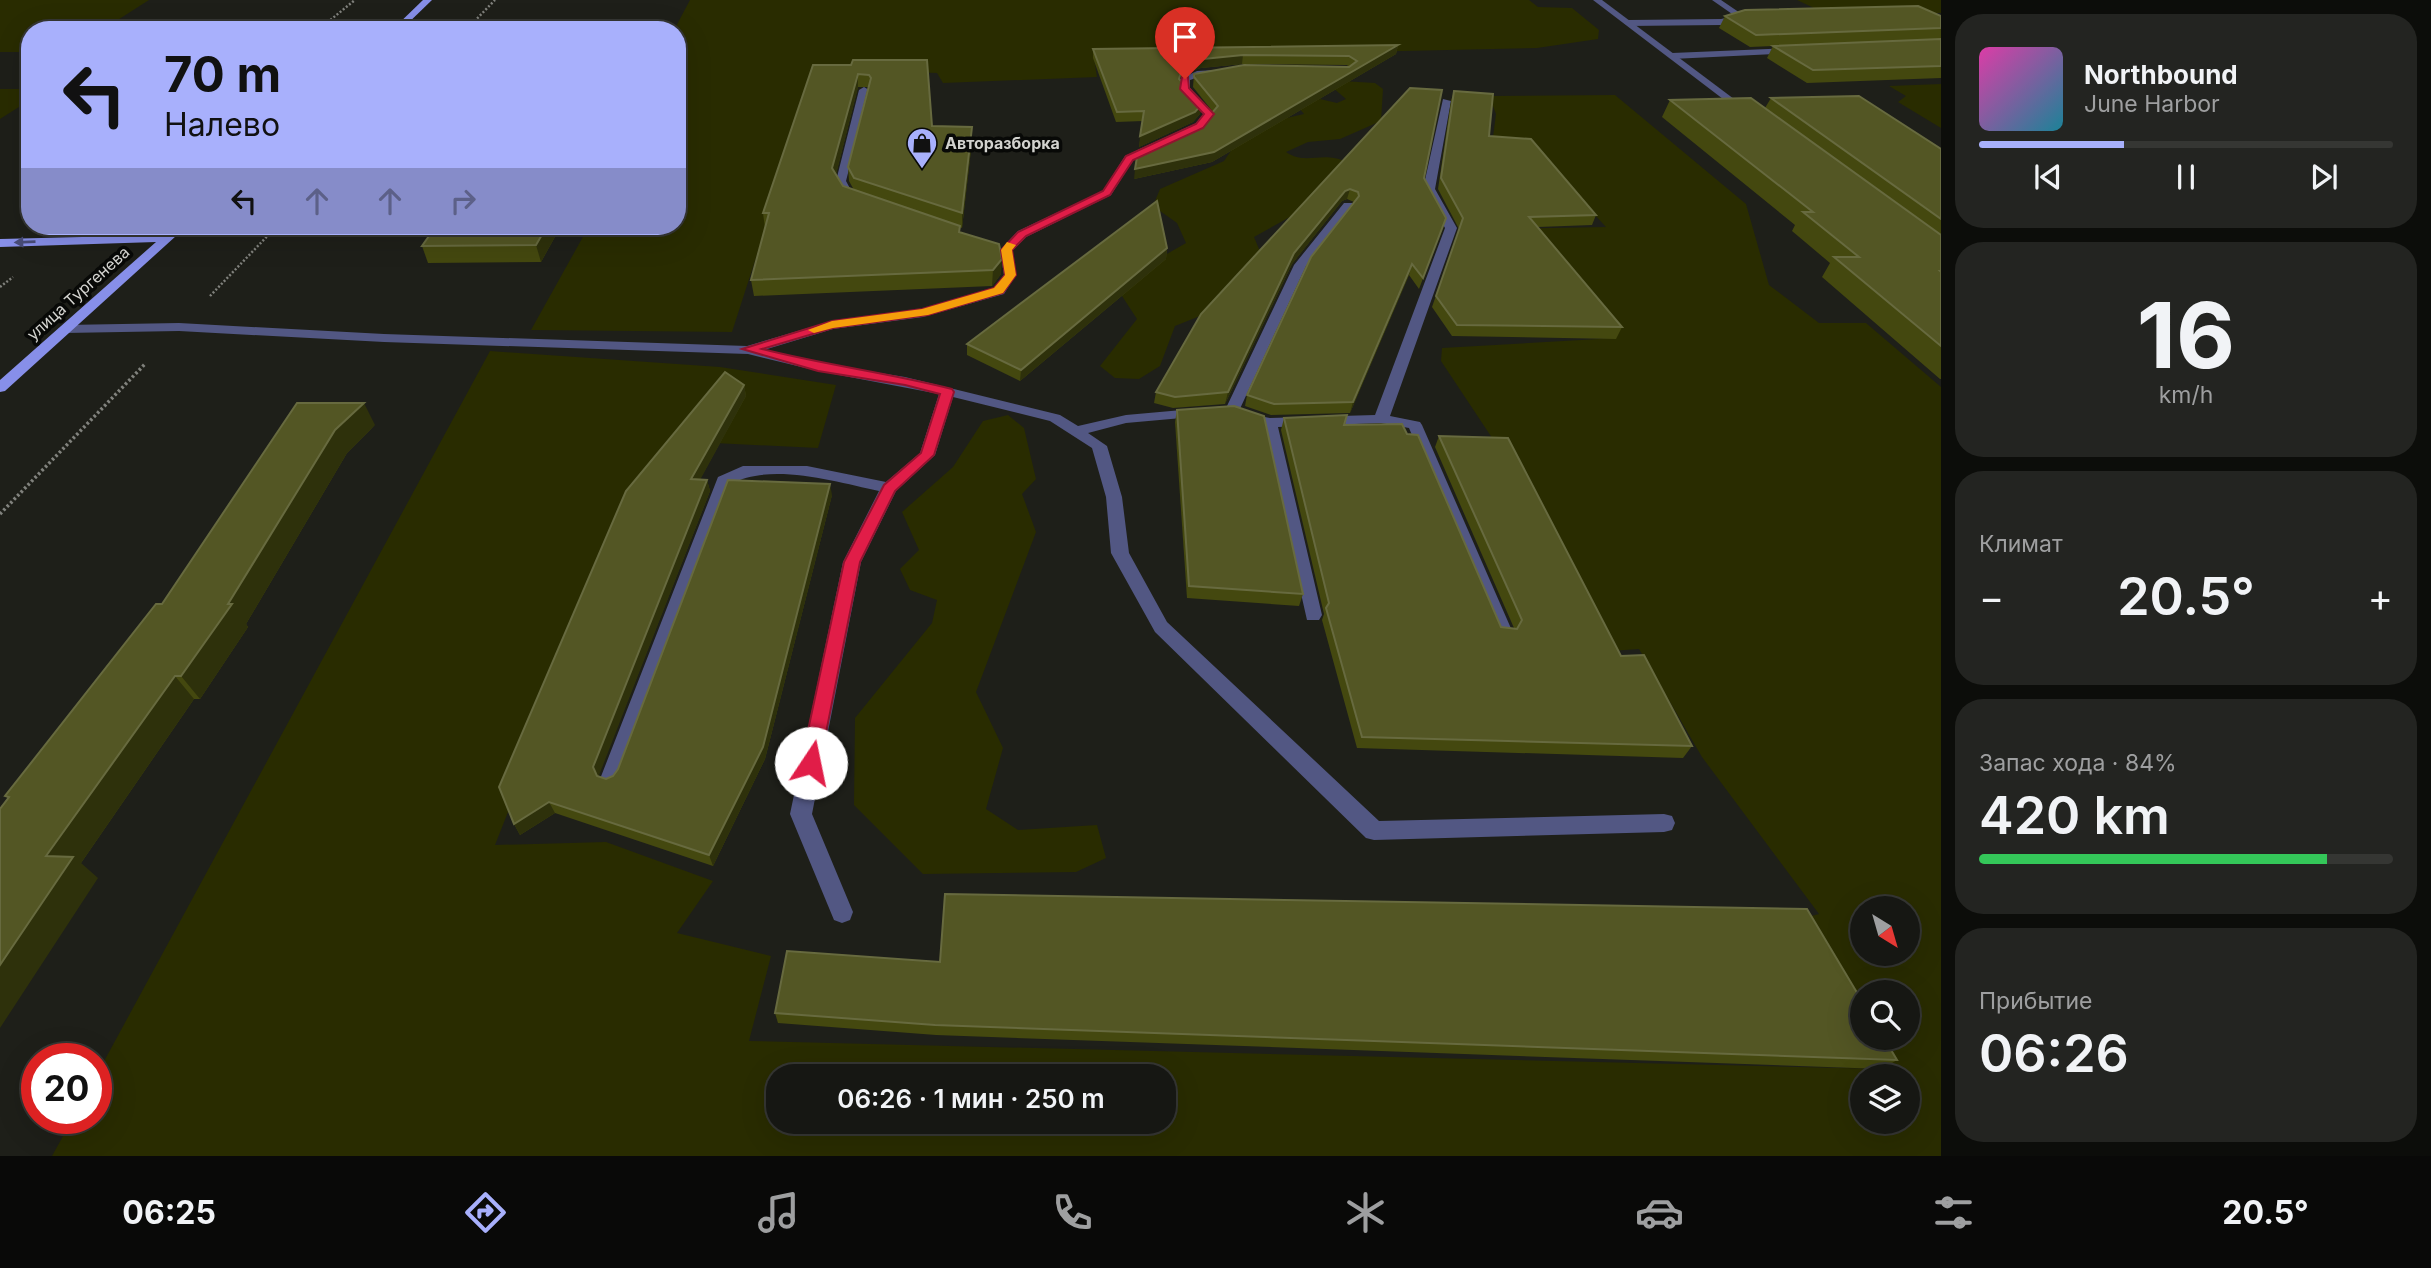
<!DOCTYPE html>
<html lang="ru">
<meta charset="utf-8">
<style>
body{margin:0;font-family:Inter,sans-serif;background:#232421;color:#f1f3f6;height:100vh;display:flex;flex-direction:column;font-size:26px;white-space:nowrap}
*{box-sizing:border-box;margin:0}
p{font-size:23px;color:#9e9fa0}
.icon{flex:none;width:38px;height:38px;fill:none;stroke:currentColor;stroke-width:2;stroke-linecap:round;stroke-linejoin:round}
.map{position:relative;flex:1;overflow:hidden}
.sheet{display:flex;flex-direction:column;gap:14px;padding:14px;background:#0c0d0a;width:490px}
.sheet>*{flex:none}
.banner{position:absolute;left:21px;top:21px;width:665px;height:214px;border-radius:28px;box-shadow:0 7px 28px #0002,0 0 0 2px #353633;background:#a8b0fc;color:#111;overflow:hidden}
.needle{width:46px;rotate:143deg}
.tools{position:absolute;left:1850px;top:896px;display:grid;gap:14px}
.tools a{display:grid;place-items:center;width:70px;height:70px;border-radius:50%;background:#161713;box-shadow:0 7px 28px #0002,0 0 0 2px #353633;font-size:35px}
.speed{position:absolute;left:21px;top:1043px;display:flex;gap:14px;font-size:35px;font-weight:700;text-align:center}
.speed>*{display:grid;place-content:center;width:91px;height:91px;border-radius:50%;background:#161713;box-shadow:0 7px 28px #0002,0 0 0 2px #353633;line-height:1}
.speed .limit{border:10px solid #d22;background:#fff;color:#111}
.pin{position:absolute;display:grid;place-items:center;width:60px;height:60px;color:#fff;margin:-72px -30px;border-radius:50% 50% 50% 0;rotate:-45deg;box-shadow:0 0 7px #0007}
.pin .icon{rotate:45deg}
.me{position:absolute;width:77px;margin:-38px;rotate:11deg;stroke-linejoin:round;filter:drop-shadow(0 0 5px #0008)}
.turn{display:flex;align-items:center;gap:24px;height:147px;padding:0 28px;font-size:32px}
.turn .icon{width:91px;height:91px;stroke-width:2.5}
.turn b{display:block;font-size:49px;line-height:60px}
.lanes{display:flex;align-items:center;height:66px;padding:0 28px;background:#0003;justify-content:center;gap:35px;direction:ltr}
.lanes .off{opacity:.35}
.big{font-size:52px;font-weight:600;line-height:1.1}
.sheet .card{flex:1;display:flex;flex-direction:column;justify-content:center;gap:10px;min-width:0;padding:0 24px;border-radius:28px;background:#232421}
.sheet .dial{align-items:center;gap:0}
.dial b{font-size:91px;line-height:1}
.song{display:flex;align-items:center;gap:21px}
.cover{width:84px;height:84px;border-radius:10px;background:linear-gradient(135deg,hsl(320 70% 55%),hsl(190 70% 35%))}
.played{height:7px;border-radius:4px;background:linear-gradient(90deg,#a8b0fc 35%,#353633 35%)}
.keys{display:flex;justify-content:space-around;direction:ltr}
.heat{display:flex;justify-content:space-between;align-items:center;font-size:38px;direction:ltr}
.charge{height:10px;border-radius:5px;background:linear-gradient(90deg,#34c759 84%,#353633 0)}
.trip{position:absolute;left:766px;top:1064px;width:410px;height:70px;border-radius:28px;background:#161713;box-shadow:0 7px 28px #0002,0 0 0 2px #353633;font-weight:600;line-height:70px;text-align:center}
.menu{display:flex;height:112px;justify-content:space-around;align-items:center;background:#090908;color:#9e9fa0}
.menu .icon{width:49px;height:49px}
.menu .selected{color:#a8b0fc}
.menu b{font-size:32px;color:#f1f3f6}
main{display:flex;flex:1;min-height:0}
.map>svg:first-child{display:block}
.green{fill:#292c00;fill-rule:evenodd}
.lines{fill:none;stroke-linecap:round;stroke-linejoin:round}
.path-far1{stroke:#81827d;stroke-width:2.5;stroke-dasharray:2 2;stroke-linecap:butt}
.path{stroke:#81827d;stroke-width:3.5;stroke-dasharray:2.5 2.5;stroke-linecap:butt}
.service{fill:#525783;fill-rule:evenodd}
.minor{fill:#525783;fill-rule:evenodd}
.tertiary{fill:#525783;fill-rule:evenodd}
.primary{fill:#878fe9;fill-rule:evenodd}
.wall{fill:#44480f;fill-rule:evenodd}
.shaded-wall{fill:#2e310b}
.building{fill:#535624;stroke:#676a3f;stroke-width:2}
.oneway{fill:#484c78}
.route{fill:#e11d48;stroke:#92132f;stroke-width:2}
.slow{fill:#f59e0b}
.labels{text-anchor:middle;dominant-baseline:central;stroke-width:7;stroke-linejoin:round;paint-order:stroke}
.far-poi-label{font-size:16px;font-weight:bold;fill:#d3d3cf;stroke:#080907;text-anchor:start}
.far-street-label{font-size:16px;fill:#d3d3cf;stroke:#080907}
</style>
<main>
<div class="map">
<svg width="1941" height="1156" viewBox="0 0 1941 1156">
<rect width="100%" height="100%" fill="#1e1f19"/>
<!-- green -->
<g class="green">
<polygon points="0,0 149,0 102,30 30,30 30,52 0,52"/>
<polygon points="690,0 1529,0 1538,7 1572,8 1599,30 1598,39 1537,48 1094,58 1097,77 943,83 937,73 851,70 814,78 732,332 531,330 589,226 677,226 677,30 674,30"/>
<polygon points="1797,0 1941,0 1941,13 1831,16"/>
<path d="M1342,81L1375,83L1383,89L1381,121L1340,139L1308,142L1286,152C1307,166 1321,150 1347,162L1335,192L1254,237L1267,268L1225,306L1175,326L1160,366L1139,379L1115,378L1100,366L1137,319L1122,296L1132,274L1186,243L1177,223L1153,206L1160,189L1224,161L1247,127L1304,114L1298,107L1320,99L1337,103L1346,99L1332,87Z"/>
<polygon points="1941,84 1941,128 1898,102 1906,96 1889,86"/>
<polygon points="0,89 30,89 30,100 0,119"/>
<path d="M1615,95L1746,204L1769,285L1819,323H1866L1941,387V1156H52L73,1118H96V1076L490,351L720,367L836,385L818,448L674,441L630,503L495,845L606,842L713,881L677,933L771,956L749,1041L1882,1069L1864,1038H1908V992H1862V1034L1795,920L1819,914L1702,757L1639,649L1611,651L1520,480L1441,361L1442,348L1616,338L1503,229L1606,227L1550,167L1492,145L1496,114L1489,96ZM1862,908H1908V954H1862ZM779,1076H1164V1122H779ZM1862,1076H1908V1122H1862Z"/>
<polygon points="1008,415 1024,428 1036,479 1022,494 1036,532 976,692 1003,748 986,809 1018,830 1097,825 1106,858 1076,872 923,874 854,805 855,718 932,623 937,600 910,590 900,569 919,550 902,512 953,467 983,421"/>
</g>
<g class="lines">
<!-- path-far1 -->
<g class="path-far1">
<polyline points="318,30 355,0"/>
<polyline points="466,30 495,0"/>
<polyline points="0,287 13,277"/>
<polyline points="210,296 277,226"/>
</g>
<!-- path -->
<polyline class="path" points="0,514 146,363"/>
<!-- service -->
<g class="service">
<polygon points="1712,0 1721,0 1746,17 1721,25 1628,26 1624,23 1628,20 1721,19 1735,16"/>
<polygon points="1217,70 1222,73 1220,75 1199,77 1190,80 1190,88 1214,114 1203,128 1181,134 1181,130 1195,124 1204,114 1180,89 1180,79 1197,71"/>
<polygon points="864,87 869,90 846,181 853,194 866,199 860,202 845,198 836,181 859,90"/>
<polygon points="1443,99 1451,101 1435,189 1457,228 1390,416 1420,422 1422,425 1513,633 1511,638 1497,638 1495,633 1409,428 1381,423 1278,427 1322,615 1319,620 1307,620 1263,426 1252,420 1259,416 1270,418 1375,415 1445,228 1423,189"/>
<path d="M1153,143L1162,145L1133,160L1111,195L1026,237L1012,251L1016,275L1004,294L923,317L833,329L764,350L818,363L905,377L1060,415L1078,426L1126,415L1227,406L1294,265L1344,203H1352V207L1306,266L1238,413L1126,423L1088,433L1107,446L1122,497L1129,553L1167,622L1379,821L1664,814L1672,816L1675,823L1672,830L1664,832L1374,840L1366,838L1155,632L1111,553L1106,497L1092,448L1050,421L953,397L935,455L896,491L861,562L812,814L853,912L850,920L842,923L834,920L790,814L843,562L879,491C836,482 771,462 731,484L620,779L617,785L610,788L603,785L600,779L718,477L743,466H807L886,482L920,453L939,394L818,371L748,354L384,342L179,331L65,333L58,329L65,325L179,323L384,334L747,346L832,321L922,309L994,288L1004,275L1000,250L1018,231L1103,191L1125,156Z"/>
</g>
<!-- minor -->
<polygon class="minor" points="1794,48 1797,49 1797,53 1672,59 1668,56 1672,53"/>
<!-- tertiary -->
<polygon class="tertiary" points="1593,0 1602,0 1750,111 1750,115 1744,115"/>
<!-- primary -->
<g class="primary">
<polygon points="423,0 432,0 401,30 392,30"/>
<polygon points="174,226 187,226 5,391 0,392 0,380 156,242 0,247 0,239 164,235"/>
</g>
</g>
<!-- wall -->
<g class="wall">
<polygon points="1725,16 1941,16 1941,78 1807,83 1767,58 1773,46 1750,47 1719,28"/>
<polygon points="1398,45 1396,54 1212,162 1134,179 1206,120 1213,112 1193,87 1194,74 1349,67 1347,65 1242,64 1201,68 1181,74 1180,80 1202,104 1200,114 1193,122 1139,147 1143,121 1116,122 1093,58 1093,49"/>
<path d="M853,60L932,126L972,127V141L962,228L960,227V232L1001,274L992,286L754,296L751,280L765,228L763,213ZM858,87H868L848,167L849,181L854,190L843,186L836,174Z"/>
<polygon points="1410,88 1424,178 1446,218 1419,289 1409,275 1350,413 1271,415 1245,406 1247,395 1354,202 1347,199 1342,201 1292,264 1225,404 1173,408 1154,403 1156,392"/>
<polygon points="1454,91 1489,136 1596,215 1592,225 1538,227 1622,327 1616,339 1452,336 1432,307 1459,229 1438,189 1451,101"/>
<polygon points="1771,98 1941,149 1941,379 1940,379 1822,277 1830,263 1792,231 1795,225 1662,117 1670,100 1765,108"/>
<polygon points="436,226 561,226 541,262 428,263 422,246"/>
<polygon points="1167,248 1166,259 1020,381 967,355 967,344"/>
<polygon points="744,385 746,396 700,479 707,480 710,491 598,776 606,779 613,776 832,495 765,759 713,866 555,813 520,835 514,824"/>
<polygon points="1177,410 1303,594 1299,606 1187,598 1175,422"/>
<polygon points="1347,415 1345,425 1407,434 1501,627 1514,628 1435,447 1439,436 1621,656 1692,746 1683,758 1357,748 1322,620 1324,614 1281,430 1284,418"/>
<polygon points="375,425 347,453 246,624 248,627 200,699 194,699 81,863 98,878 5,796 162,604"/>
<polygon points="775,1013 1897,1060 1882,1069 936,1035 778,1023"/>
</g>
<!-- shaded-wall -->
<g class="shaded-wall">
<polygon points="1398,45 1396,54 1212,162 1134,179 1135,169"/>
<polygon points="1243,55 1242,64 1201,68 1181,74 1177,89 1183,65 1203,59"/>
<polygon points="858,74 858,87 834,182 832,168"/>
<polygon points="1202,104 1200,114 1193,122 1139,147 1140,136"/>
<polygon points="972,127 972,141 962,228 962,213"/>
<polygon points="1350,189 1347,199 1342,201 1292,264 1225,404 1228,392 1294,253 1345,191"/>
<polygon points="547,226 561,226 541,262 536,245"/>
<polygon points="1167,248 1166,259 1020,381 1021,370"/>
<polygon points="1002,259 1001,274 992,286 993,270"/>
<polygon points="1412,264 1409,275 1350,413 1353,402"/>
<polygon points="744,385 746,396 694,491 691,479"/>
<polygon points="364,403 375,425 347,453 246,624 248,627 200,699 181,676 228,604 335,430"/>
<polygon points="707,480 710,491 598,778 593,767"/>
<polygon points="830,484 832,495 765,759 713,866 709,855"/>
<polygon points="175,676 194,699 81,863 98,878 0,1028 0,965 46,856"/>
<polygon points="549,802 555,813 520,835 514,824"/>
</g>
<!-- building -->
<g class="building">
<polygon points="1918,6 1941,16 1941,28 1756,35 1725,16 1745,10"/>
<polygon points="1941,39 1941,66 1813,70 1773,46"/>
<polygon points="1398,45 1214,152 1135,169 1138,151 1206,120 1218,106 1194,77 1194,74 1244,65 1349,67 1357,61 1349,56 1243,55 1203,59 1183,65 1179,79 1202,104 1195,112 1140,136 1144,111 1117,112 1093,49"/>
<polygon points="853,60 927,60 932,126 972,127 962,213 854,178 848,167 871,78 869,75 858,74 832,168 843,186 960,226 959,232 999,244 1002,259 993,270 751,280 769,213 763,213 813,65 851,65"/>
<polygon points="1410,88 1442,90 1424,178 1446,218 1423,278 1412,264 1353,402 1274,404 1247,395 1311,257 1359,196 1358,192 1350,189 1345,191 1294,253 1228,392 1175,397 1156,392 1201,314"/>
<polygon points="1454,91 1493,94 1489,136 1531,139 1596,215 1529,217 1622,327 1457,325 1436,296 1463,218 1441,178"/>
<polygon points="1859,96 1941,149 1941,219 1771,98"/>
<polygon points="1751,98 1941,235 1941,271 1940,271 1941,272 1941,346 1834,257 1859,257 1803,212 1813,212 1670,100"/>
<polygon points="1157,201 1167,248 1021,370 967,344"/>
<polygon points="436,226 547,226 536,245 422,246"/>
<polygon points="725,372 744,385 691,479 707,480 593,767 597,776 606,779 613,776 618,769 728,480 830,484 763,747 709,855 549,802 514,824 499,787 626,491"/>
<polygon points="297,403 364,403 335,430 228,604 232,604 181,676 175,676 46,856 73,857 0,965 0,809 9,797 5,796 156,604 162,604"/>
<polygon points="1234,406 1264,416 1303,594 1189,586 1177,410"/>
<polygon points="1347,415 1344,425 1402,424 1407,434 1418,435 1501,627 1517,629 1522,620 1439,436 1508,438 1621,656 1644,655 1692,746 1362,737 1326,608 1329,603 1284,418"/>
<polygon points="945,894 1807,909 1862,1001 1862,1038 1884,1038 1897,1060 935,1025 775,1013 787,951 940,962"/>
</g>
<!-- one-way arrows -->
<defs><path id="oneway-solid" d="M-6-.8H1V-3.2L6.5 0L1 3.2V.8H-6Z" transform="scale(1.75)"/></defs>
<use class="oneway" href="#oneway-solid" transform="translate(25 242) rotate(178)"/>
<!-- route -->
<path class="route" d="M1182,77H1188L1189,88L1214,114L1203,128L1133,160L1110,195L1026,236L1012,250L1016,275L1003,293L928,315L833,328L762,349C825,365 889,373 952,389L954,392L934,455L895,491L860,562L820,763L817,769L811,771L804,769L801,763L844,562L884,485L921,453L940,394L905,385L818,371L742,349L832,321L922,309L994,288L1005,275L1001,250L1018,232L1103,191L1126,156L1196,124L1204,114L1180,89Z"/>
<!-- slow -->
<polygon class="slow" points="1007,242 1016,245 1012,250 1016,275 1003,293 928,315 833,328 814,333 808,330 832,321 922,309 994,288 1005,275 1001,250"/>
<!-- icons -->
<defs>
<g id="shop-pin" transform="scale(1.575)"><path d="M0 17L-7.5 6A9.5 9.5 0 1 1 7.5 6Z" fill="#a8b0fc" stroke="#080907"/><path d="M-5-2.5h2.3a2.7 3.5 0 0 1 5.4 0H5L5.5 6h-11ZM-1.5-2.5h3a1.5 2.3 0 0 0-3 0Z" fill="#111"/></g>
</defs>
<g fill-rule="evenodd">
<use href="#shop-pin" x="922" y="143"/>
</g>
<g class="labels">
<!-- far-poi labels -->
<g class="far-poi-label">
<text x="945" y="143">Авторазборка</text>
</g>
<!-- far-street labels -->
<g class="far-street-label">
<text transform="translate(78 293) rotate(-42)">улица Тургенева</text>
</g>
</g>
</svg>
<div class="tools">
<a><svg class="needle" viewBox="-14 -14 28 28"><path d="M0-13l5 13h-10z" fill="#e53935"/><path d="M0 13l5-13h-10z" fill="#9e9fa0"/></svg></a>
<a><svg class="icon" aria-label="search" viewBox="0 0 24 24"><circle cx="10" cy="10" r="6"/><path d="M15 15l6 6"/></svg></a>
<a><svg class="icon" aria-label="layers" viewBox="0 0 24 24"><path d="M12 4l9 5-9 5-9-5zM3 14l9 5 9-5"/></svg></a>
</div>
<div class="speed"><div class="limit">20</div></div>
<div class="pin" style="left:1185px;top:79px;background:#d93025"><svg class="icon" aria-label="arrive" viewBox="0 0 24 24"><path d="M6 21V4h12l-3 4 3 4H6"/></svg></div>
<svg class="me" style="left:811px;top:763px" viewBox="-20 -20 40 40"><circle r="19" fill="#fff"/><path d="M0-13L10 11 0 6-10 11z" fill="#e11d48"/></svg>
<div class="trip">06:26 · 1 мин · 250 m</div>
<div class="banner">
<div class="turn"><svg class="icon" aria-label="left" viewBox="0 0 24 24"><path d="M17 20v-9H6M10 6l-5 5 5 5"/></svg><div><b>70 m</b>Налево</div></div>
<div class="lanes"><svg class="icon" aria-label="left" viewBox="0 0 24 24"><path d="M17 20v-9H6M10 6l-5 5 5 5"/></svg><svg class="icon off" aria-label="ahead" viewBox="0 0 24 24"><path d="M12 20V5M6 11l6-6 6 6"/></svg><svg class="icon off" aria-label="ahead" viewBox="0 0 24 24"><path d="M12 20V5M6 11l6-6 6 6"/></svg><svg class="icon off" aria-label="right" viewBox="0 0 24 24"><path d="M7 20v-9h11M14 6l5 5-5 5"/></svg></div>
</div>
</div>
<section class="sheet">
<div class="card">
<div class="song"><i class="cover"></i><div><b>Northbound</b><p>June Harbor</p></div></div>
<div class="played"></div>
<div class="keys"><svg class="icon" aria-label="previous" viewBox="0 0 24 24"><path d="M18 5L8 12l10 7zM5 5v14"/></svg><svg class="icon" aria-label="pause" viewBox="0 0 24 24"><path d="M8 5v14M16 5v14"/></svg><svg class="icon" aria-label="next" viewBox="0 0 24 24"><path d="M6 5l10 7-10 7zM19 5v14"/></svg></div>
</div>
<div class="card dial"><b>16</b><p>km/h</p></div>
<div class="card"><p>Климат</p>
<div class="heat"><a>−</a><b class="big">20.5°</b><a>+</a></div>
</div>
<div class="card"><p>Запас хода · 84%</p><b class="big">420 km</b><div class="charge"></div></div>
<div class="card"><p>Прибытие</p><b class="big">06:26</b></div>
</section>
</main>
<nav class="menu">
<b>06:25</b>
<svg class="icon selected" aria-label="directions" viewBox="0 0 24 24"><path d="M12 3l9 9-9 9-9-9zM9 14v-3h6M13 9l2 2-2 2"/></svg>
<svg class="icon" aria-label="music" viewBox="0 0 24 24"><path d="M9 18V5l10-2v13"/><circle cx="6" cy="18" r="3"/><circle cx="16" cy="16" r="3"/></svg>
<svg class="icon" aria-label="phone" viewBox="0 0 24 24"><path d="M5 4h4l2 5-3 2q2 4 5 5l2-3 5 2v4C11 20 4 13 5 4z"/></svg>
<svg class="icon" aria-label="climate" viewBox="0 0 24 24"><path d="M12 3v18M4 7l16 10M4 17L20 7"/></svg>
<svg class="icon" aria-label="car" viewBox="0 0 24 24"><path d="M5 17H2v-5l4-1 3-4h7l3 4 3 1v5h-3M9 17h6M6 11h13"/><circle cx="7" cy="17" r="2"/><circle cx="17" cy="17" r="2"/></svg>
<svg class="icon" aria-label="filters" viewBox="0 0 24 24"><path d="M4 7h16M4 17h16"/><circle cx="9" cy="7" r="2"/><circle cx="15" cy="17" r="2"/></svg>
<b>20.5°</b>
</nav>
